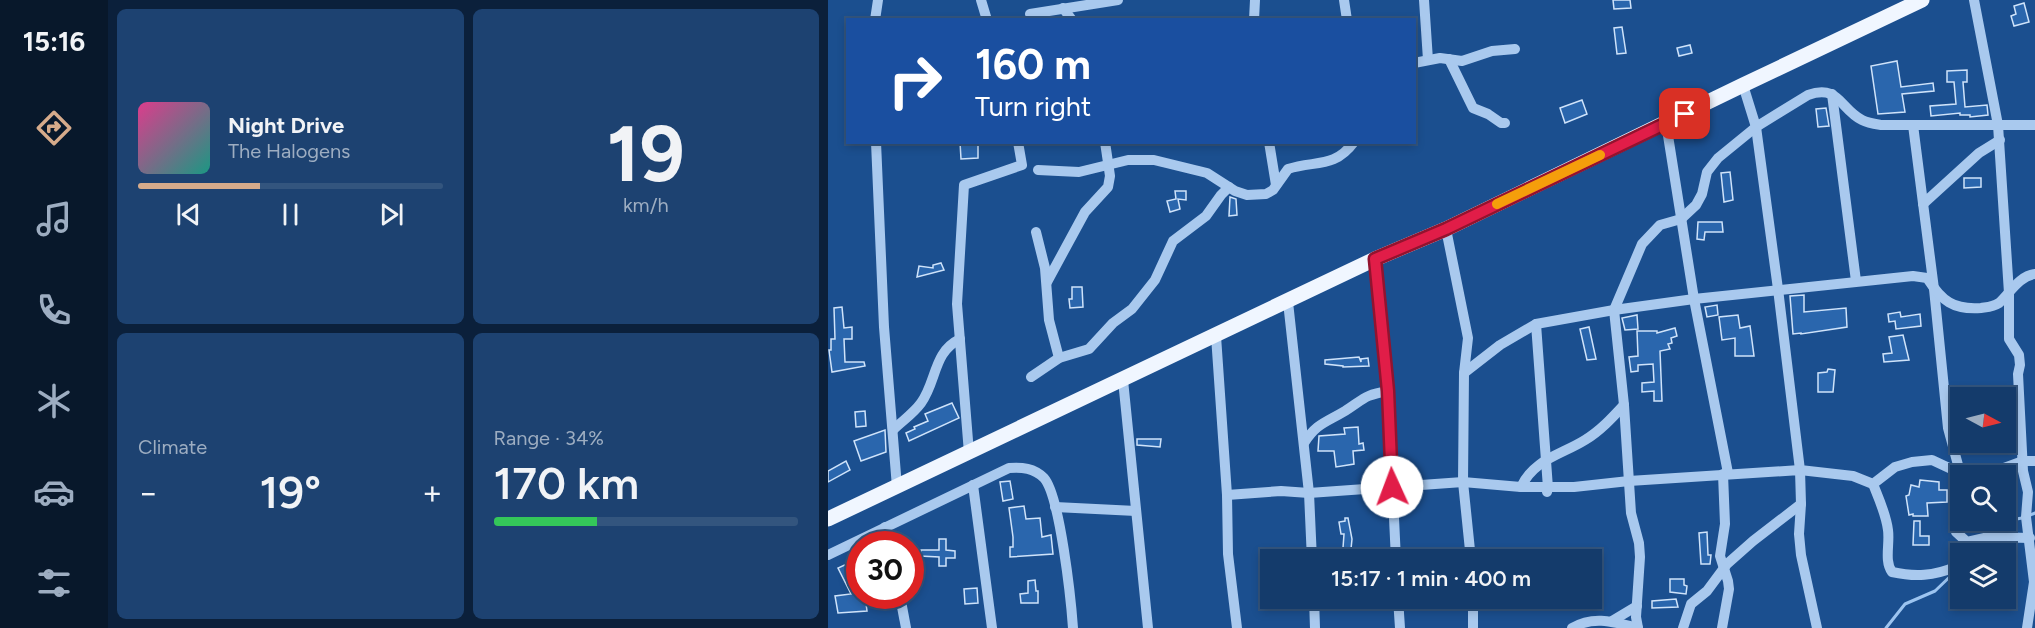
<!DOCTYPE html>
<meta charset="utf-8">
<style>
body{margin:0;font-family:Figtree,sans-serif;background:#1d4271;color:#f1f3f6;height:100vh;display:flex;flex-direction:column;font-size:22px;white-space:nowrap}
*{box-sizing:border-box;margin:0}
p{font-size:20px;color:#9dadc1}
.icon{flex:none;width:33px;height:33px;fill:none;stroke:currentColor;stroke-width:2;stroke-linecap:round;stroke-linejoin:round}
.map{position:relative;flex:1;overflow:hidden}
.drawer{display:flex;flex-direction:column;gap:9px;padding:9px;background:#0b203b;width:720px}
.drawer>*{flex:none}
.guide{position:absolute;left:18px;top:18px;width:570px;height:126px;border-radius:0px;box-shadow:0 3px 9px #0003,0 0 0 2px #33557e;background:#1a4fa0;color:#fff;overflow:hidden}
.needle{width:39px;rotate:97deg}
.buttons{position:absolute;left:1122px;top:387px;display:grid;gap:12px}
.buttons a{display:grid;place-items:center;width:66px;height:66px;border-radius:0px;background:#143b6b;box-shadow:0 3px 9px #0003,0 0 0 2px #33557e;font-size:30px}
.speed{position:absolute;left:18px;top:531px;display:flex;gap:12px;font-size:30px;font-weight:700;text-align:center}
.speed>*{display:grid;place-content:center;width:78px;height:78px;border-radius:50%;background:#143b6b;box-shadow:0 3px 9px #0003,0 0 0 2px #33557e;line-height:1}
.speed .limit{border:9px solid #d22;background:#fff;color:#111}
.pin{position:absolute;display:grid;place-items:center;width:51px;height:51px;color:#fff;margin:-26px;border-radius:12px;box-shadow:0 3px 9px #0006}
.me{position:absolute;width:66px;margin:-33px;rotate:358deg;stroke-linejoin:round;filter:drop-shadow(0 0 4px #0008)}
.turn{display:flex;align-items:center;gap:21px;height:126px;padding:0 30px;font-size:27px}
.turn .icon{width:78px;height:78px;stroke-width:2.5}
.turn b{display:block;font-size:42px;line-height:51px}
.big{font-size:45px;font-weight:600;line-height:1.1}
.drawer .card{flex:1;display:flex;flex-direction:column;justify-content:center;gap:9px;min-width:0;padding:0 21px;border-radius:9px;background:#1d4271}
.drawer .dial{align-items:center;gap:0}
.dial b{font-size:78px;line-height:1}
.song{display:flex;align-items:center;gap:18px}
.cover{width:72px;height:72px;border-radius:9px;background:linear-gradient(135deg,hsl(330 70% 55%),hsl(170 70% 35%))}
.played{height:6px;border-radius:3px;background:linear-gradient(90deg,#d6ab8b 40%,#33557e 40%)}
.keys{display:flex;justify-content:space-around;direction:ltr}
.heat{display:flex;justify-content:space-between;align-items:center;font-size:33px;direction:ltr}
.charge{height:9px;border-radius:4px;background:linear-gradient(90deg,#34c759 34%,#33557e 0)}
.drawer .tiles{flex:1;display:grid;gap:9px;grid-template-columns:repeat(2,1fr)}
.trip{position:absolute;left:432px;top:549px;width:342px;height:60px;border-radius:0px;background:#143b6b;box-shadow:0 3px 9px #0003,0 0 0 2px #33557e;font-weight:600;line-height:60px;text-align:center}
main{display:flex;flex:1;min-height:0}
.menu{display:flex;flex-direction:column;width:108px;justify-content:space-around;align-items:center;background:#08182b;color:#9dadc1}
.menu .icon{width:42px;height:42px}
.menu .selected{color:#d6ab8b}
.menu b{font-size:27px;color:#f1f3f6}
.map>svg:first-child{display:block}
.lines{fill:none;stroke-linecap:round;stroke-linejoin:round}
.stream{stroke:#9cc4f0;stroke-width:3}
.building{fill:#2a66ad;stroke:#cfe3fa;stroke-width:1.5}
.minor{stroke:#a9c9ee;stroke-width:10}
.major{stroke:#f0f6ff;stroke-width:15}
.route-casing{stroke:#92132f;stroke-width:15}
.route{stroke:#e11d48;stroke-width:10}
.slow{stroke:#f59e0b;stroke-width:10}
</style>
<main>
<nav class="menu">
<b>15:16</b>
<svg class="icon selected" aria-label="directions" viewBox="0 0 24 24"><path d="M12 3l9 9-9 9-9-9zM9 14v-3h6M13 9l2 2-2 2"/></svg>
<svg class="icon" aria-label="music" viewBox="0 0 24 24"><path d="M9 18V5l10-2v13"/><circle cx="6" cy="18" r="3"/><circle cx="16" cy="16" r="3"/></svg>
<svg class="icon" aria-label="phone" viewBox="0 0 24 24"><path d="M5 4h4l2 5-3 2q2 4 5 5l2-3 5 2v4C11 20 4 13 5 4z"/></svg>
<svg class="icon" aria-label="climate" viewBox="0 0 24 24"><path d="M12 3v18M4 7l16 10M4 17L20 7"/></svg>
<svg class="icon" aria-label="car" viewBox="0 0 24 24"><path d="M5 17H2v-5l4-1 3-4h7l3 4 3 1v5h-3M9 17h6M6 11h13"/><circle cx="7" cy="17" r="2"/><circle cx="17" cy="17" r="2"/></svg>
<svg class="icon" aria-label="filters" viewBox="0 0 24 24"><path d="M4 7h16M4 17h16"/><circle cx="9" cy="7" r="2"/><circle cx="15" cy="17" r="2"/></svg>
</nav>
<section class="drawer">
<div class="tiles">
<div class="card">
<div class="song"><i class="cover"></i><div><b>Night Drive</b><p>The Halogens</p></div></div>
<div class="played"></div>
<div class="keys"><svg class="icon" aria-label="previous" viewBox="0 0 24 24"><path d="M18 5L8 12l10 7zM5 5v14"/></svg><svg class="icon" aria-label="pause" viewBox="0 0 24 24"><path d="M8 5v14M16 5v14"/></svg><svg class="icon" aria-label="next" viewBox="0 0 24 24"><path d="M6 5l10 7-10 7zM19 5v14"/></svg></div>
</div>
<div class="card dial"><b>19</b><p>km/h</p></div>
<div class="card"><p>Climate</p>
<div class="heat"><a>−</a><b class="big">19°</b><a>+</a></div>
</div>
<div class="card"><p>Range · 34%</p><b class="big">170 km</b><div class="charge"></div></div>
</div>
</section>
<div class="map">
<svg width="1207" height="628" viewBox="0 0 1207 628">
<rect width="100%" height="100%" fill="#1b4f8f"/>
<g class="lines">
<!-- stream -->
<g class="stream">
<polyline points="1200,516 1207,513"/>
<polyline points="1166,533 1183,520 1194,518"/>
<polyline points="1146,554 1157,542"/>
<polyline points="1058,628 1077,604 1107,591 1132,567"/>
</g>
</g>
<!-- building -->
<g class="building">
<polygon points="785,0 802,0 803,8 786,9"/>
<polygon points="1196,3 1201,22 1186,26 1183,16 1188,14 1186,6"/>
<polygon points="794,27 798,53 789,54 786,28"/>
<polygon points="862,45 864,53 851,56 849,48"/>
<polygon points="1069,61 1073,87 1105,83 1106,91 1074,94 1077,112 1050,114 1043,66"/>
<polygon points="1139,70 1139,82 1135,82 1137,107 1159,105 1160,115 1142,117 1142,115 1132,115 1132,113 1103,116 1102,106 1128,104 1126,82 1119,82 1119,71"/>
<polygon points="754,100 759,114 737,123 732,108"/>
<polygon points="998,108 1001,126 990,127 988,109"/>
<polygon points="132,142 150,142 150,158 133,159"/>
<polygon points="902,172 905,200 896,202 893,173"/>
<polygon points="1136,178 1153,178 1153,187 1136,188"/>
<polygon points="347,191 358,191 358,200 350,199 352,209 342,212 339,201 348,199"/>
<polygon points="402,197 408,199 409,215 401,216"/>
<polygon points="870,222 894,222 895,232 877,232 876,240 869,239"/>
<polygon points="113,263 116,270 89,277 91,266 105,268 105,265"/>
<polygon points="244,287 254,287 255,307 242,308 241,299 244,299"/>
<polygon points="976,295 976,312 1018,308 1019,327 973,334 973,333 965,334 962,296"/>
<polygon points="889,305 890,315 879,317 877,307"/>
<polygon points="14,307 16,328 24,327 24,339 16,339 17,362 36,362 37,366 4,372 1,350 3,350 3,339 7,339 6,308"/>
<polygon points="1072,312 1073,317 1092,314 1093,326 1068,329 1067,321 1061,322 1060,314"/>
<polygon points="809,315 810,329 797,330 794,318"/>
<polygon points="910,315 912,328 922,326 926,356 907,356 907,338 894,340 891,317"/>
<polygon points="761,327 768,359 759,360 752,329"/>
<polygon points="847,328 849,336 843,338 844,343 840,344 842,349 832,351 834,401 826,401 826,391 814,392 814,383 826,382 825,364 810,365 810,371 803,372 801,357 810,356 809,331 829,331 829,333"/>
<polygon points="1075,335 1081,360 1056,362 1055,354 1064,353 1061,337"/>
<polygon points="531,357 533,362 533,359 540,358 541,366 515,367 515,366 497,364 497,360"/>
<polygon points="1000,369 1007,370 1005,392 990,392 990,373 999,372"/>
<polygon points="124,403 131,418 81,441 78,433 87,429 86,427 100,421 97,414"/>
<polygon points="37,411 38,426 28,427 27,412"/>
<polygon points="530,427 531,444 535,443 536,450 525,451 526,464 508,467 506,451 490,451 491,436 517,434 516,428"/>
<polygon points="57,430 58,452 33,461 26,441"/>
<polygon points="309,439 333,439 332,447 309,445"/>
<polygon points="18,461 22,470 0,482 0,471"/>
<polygon points="1092,480 1111,482 1111,490 1119,490 1119,502 1099,503 1100,516 1085,516 1085,514 1081,515 1078,496 1081,495 1083,485 1091,487"/>
<polygon points="182,481 185,499 175,501 172,482"/>
<polygon points="196,506 198,519 212,518 214,537 223,535 225,554 182,557 182,547 185,547 185,537 181,508"/>
<polygon points="517,518 520,518 524,539 523,549 515,548 516,534 513,534 511,522 517,521"/>
<polygon points="1086,521 1092,521 1092,536 1101,536 1101,545 1085,545"/>
<polygon points="879,532 880,555 883,555 882,564 873,564 871,533"/>
<polygon points="111,539 118,539 118,550 127,551 127,558 118,558 118,566 111,566 111,557 92,556 93,550 111,550"/>
<polygon points="21,563 28,575 32,575 32,596 37,596 39,611 10,613 7,596 23,594 10,568"/>
<polygon points="842,579 856,579 856,585 859,586 858,594 842,592"/>
<polygon points="207,580 208,591 210,591 210,603 193,603 192,594 200,593 200,581"/>
<polygon points="149,588 150,603 137,604 136,589"/>
<polygon points="848,599 850,607 824,608 824,601"/>
<polygon points="1170,600 1186,601 1186,609 1170,608"/>
</g>
<g class="lines">
<!-- minor -->
<g class="minor">
<polyline points="153,0 159,20"/>
<polyline points="516,0 519,20"/>
<polyline points="596,0 600,60"/>
<polyline points="1146,0 1170,125 1181,293 1181,339 1191,355 1192,365 1190,374 1195,471 1200,492 1198,517 1206,582 1199,628"/>
<polyline points="235,8 244,20"/>
<polyline points="202,14 290,0"/>
<polyline points="47,20 50,0"/>
<polyline points="426,20 427,0"/>
<polyline points="621,59 645,108 660,114 673,123 677,123"/>
<polyline points="586,63 612,58 634,61 664,51 687,49"/>
<polyline points="915,85 928,127 950,289 972,470 1025,476 1045,484 1067,467 1084,462 1104,460 1134,474 1176,468 1195,461 1207,461"/>
<polyline points="1004,94 1028,281"/>
<polyline points="838,123 866,299 900,473"/>
<polyline points="1085,125 1106,289 1120,428 1133,476"/>
<polyline points="48,142 56,327 69,487"/>
<polyline points="441,142 448,185"/>
<path d="M210,170L251,172L300,160H326L379,173L407,191L419,195L438,194L445,190L460,169C487,160 506,169 526,142"/>
<polyline points="1095,204 1151,153 1172,140"/>
<polyline points="618,229 640,338 636,373 635,482 643,560"/>
<polyline points="208,232 217,268 221,320 231,358"/>
<polyline points="547,259 560,391 568,560"/>
<polyline points="219,282 257,212 280,187 282,176 277,142"/>
<polyline points="460,302 481,493 484,560"/>
<polyline points="708,324 720,488 719,492"/>
<polyline points="388,336 399,495 400,554 409,628"/>
<path d="M636,373L672,345L708,324L786,310L866,299L1085,276L1099,278C1114,301 1125,310 1153,308C1160,307 1165,307 1171,303C1182,293 1191,276 1207,274"/>
<polyline points="203,377 231,358 261,349 285,323 304,309 327,280 345,241 378,216 393,195 401,187"/>
<polyline points="295,380 320,628"/>
<path d="M65,430C74,421 85,414 93,403C109,381 105,352 132,339"/>
<path d="M476,443C489,423 497,423 517,411C536,399 536,395 560,391"/>
<polyline points="141,453 129,304 136,185 194,165 190,142"/>
<polyline points="1132,478 1127,509 1128,532 1139,542 1161,537 1202,538"/>
<path d="M1045,484C1051,499 1058,514 1060,530C1062,544 1056,561 1064,572C1087,577 1106,576 1127,567L1128,560L1139,542"/>
<polyline points="145,485 164,628"/>
<path d="M693,487C706,459 733,455 757,440C772,431 784,418 796,405"/>
<polyline points="399,495 453,491 481,493 635,482 693,487 746,487 801,481 972,470 973,504 971,534 973,555 989,628"/>
<polyline points="227,507 308,511"/>
<polyline points="57,527 61,544"/>
<path d="M0,555L181,468C194,467 206,468 216,478C232,496 243,600 245,628"/>
<polyline points="72,596 78,628"/>
<polyline points="486,598 487,628"/>
<polyline points="570,598 572,628"/>
<polyline points="645,598 645,628"/>
<polyline points="784,621 809,606"/>
<path d="M744,628C766,615 786,622 810,628"/>
<path d="M810,628L808,617L812,557L811,543L803,513L796,405L786,310L814,244L832,225L853,219L868,205L874,194L879,172L890,158L928,127L980,95C1011,84 1012,109 1034,120C1040,123 1047,124 1053,125H1207"/>
<polyline points="855,628 863,604 879,591 899,564 925,541 973,504"/>
<polyline points="894,628 901,589 900,581 892,556 897,524 895,474"/>
</g>
<!-- major -->
<polyline class="major" points="0,519 547,259 618,229 915,85 1094,0"/>
</g>
<g class="lines">
<!-- route casing -->
<g class="route-casing">
<polyline id="route" points="564,487 560,391 547,259 618,229 857,114"/>
</g>
<!-- route -->
<use href="#route" class="route"/>
<!-- slow -->
<polyline class="slow" points="669,204 772,155"/>
</g>
</svg>
<div class="buttons">
<a><svg class="needle" viewBox="-14 -14 28 28"><path d="M0-13l5 13h-10z" fill="#e53935"/><path d="M0 13l5-13h-10z" fill="#9dadc1"/></svg></a>
<a><svg class="icon" aria-label="search" viewBox="0 0 24 24"><circle cx="10" cy="10" r="6"/><path d="M15 15l6 6"/></svg></a>
<a><svg class="icon" aria-label="layers" viewBox="0 0 24 24"><path d="M12 4l9 5-9 5-9-5zM3 14l9 5 9-5"/></svg></a>
</div>
<div class="speed"><div class="limit">30</div></div>
<div class="pin" style="left:857px;top:114px;background:#d93025"><svg class="icon" aria-label="arrive" viewBox="0 0 24 24"><path d="M6 21V4h12l-3 4 3 4H6"/></svg></div>
<svg class="me" style="left:564px;top:487px" viewBox="-20 -20 40 40"><circle r="19" fill="#fff"/><path d="M0-13L10 11 0 6-10 11z" fill="#e11d48"/></svg>
<div class="trip">15:17 · 1 min · 400 m</div>
<div class="guide">
<div class="turn"><svg class="icon" aria-label="right" viewBox="0 0 24 24"><path d="M7 20v-9h11M14 6l5 5-5 5"/></svg><div><b>160 m</b>Turn right</div></div>
</div>
</div>
</main>
